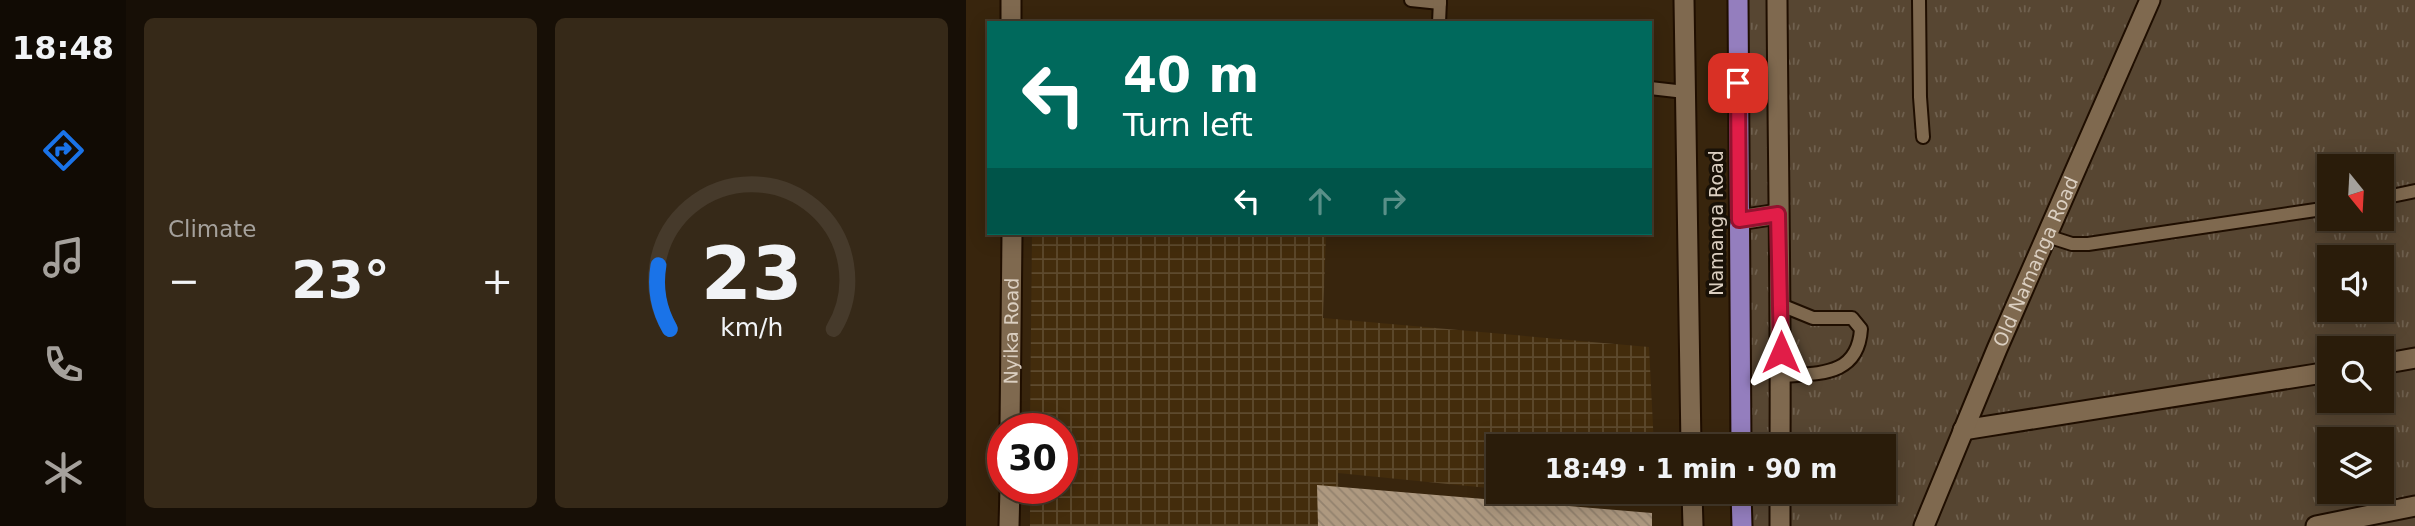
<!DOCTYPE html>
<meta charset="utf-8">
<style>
body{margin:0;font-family:"DejaVu Sans",sans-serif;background:#362918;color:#f1f3f6;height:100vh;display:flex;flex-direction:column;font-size:26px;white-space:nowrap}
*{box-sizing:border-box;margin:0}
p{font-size:23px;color:#a5a19c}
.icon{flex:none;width:38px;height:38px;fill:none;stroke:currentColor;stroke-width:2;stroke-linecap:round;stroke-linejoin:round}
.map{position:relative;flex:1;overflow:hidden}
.side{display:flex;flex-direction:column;gap:18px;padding:18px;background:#170f06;width:840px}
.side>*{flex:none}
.banner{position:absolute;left:21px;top:21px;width:665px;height:214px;border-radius:0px;box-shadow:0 4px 18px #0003,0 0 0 2px #463a2b;background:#00695c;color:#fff;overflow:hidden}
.needle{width:46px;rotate:162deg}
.buttons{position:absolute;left:1351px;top:154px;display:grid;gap:14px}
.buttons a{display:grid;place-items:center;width:77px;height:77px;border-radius:0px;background:#2a1c0a;box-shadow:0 4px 18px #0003,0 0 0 2px #463a2b;font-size:35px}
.speed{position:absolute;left:21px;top:413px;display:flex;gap:14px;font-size:35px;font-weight:700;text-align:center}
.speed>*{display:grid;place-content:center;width:91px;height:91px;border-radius:50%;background:#2a1c0a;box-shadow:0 4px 18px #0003,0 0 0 2px #463a2b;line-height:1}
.speed .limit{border:10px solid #d22;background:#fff;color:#111}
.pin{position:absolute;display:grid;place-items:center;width:60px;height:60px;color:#fff;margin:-30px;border-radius:14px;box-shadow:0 4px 10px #0006}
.me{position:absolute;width:77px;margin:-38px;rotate:0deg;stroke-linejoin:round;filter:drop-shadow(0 0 5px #0008)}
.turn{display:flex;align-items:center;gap:24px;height:147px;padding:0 21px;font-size:32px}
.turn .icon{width:91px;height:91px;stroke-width:2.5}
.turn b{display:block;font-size:49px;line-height:60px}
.lanes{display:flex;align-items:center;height:66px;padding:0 21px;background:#0003;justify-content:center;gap:35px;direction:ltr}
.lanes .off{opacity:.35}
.big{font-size:52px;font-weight:700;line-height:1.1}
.side .widget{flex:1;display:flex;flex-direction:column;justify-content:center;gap:10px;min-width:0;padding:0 24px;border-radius:10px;background:#362918}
.side .dial{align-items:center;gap:0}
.dial svg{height:182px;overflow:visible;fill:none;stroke:#463a2b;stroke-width:7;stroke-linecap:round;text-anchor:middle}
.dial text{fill:#f1f3f6;stroke:none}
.heat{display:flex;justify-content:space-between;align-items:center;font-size:38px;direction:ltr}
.side .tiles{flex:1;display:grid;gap:18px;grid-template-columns:repeat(2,1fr)}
.trip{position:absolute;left:520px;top:434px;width:410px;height:70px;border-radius:0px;background:#2a1c0a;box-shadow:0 4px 18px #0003,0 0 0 2px #463a2b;font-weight:700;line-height:70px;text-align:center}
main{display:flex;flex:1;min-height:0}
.tab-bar{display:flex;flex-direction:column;width:126px;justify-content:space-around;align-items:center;background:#110b04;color:#a5a19c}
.tab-bar .icon{width:49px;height:49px}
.tab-bar .on{color:#1a73e8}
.tab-bar b{font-size:32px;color:#f1f3f6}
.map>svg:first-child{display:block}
.industrial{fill:url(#industrial-grid)}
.park{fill:url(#park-tufts);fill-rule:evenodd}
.building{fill:url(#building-back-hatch)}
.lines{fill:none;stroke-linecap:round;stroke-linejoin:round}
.service-casing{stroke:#1f0e00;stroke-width:16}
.minor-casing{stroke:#1f0e00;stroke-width:23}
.tertiary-casing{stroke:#1f0e00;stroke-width:23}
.trunk-casing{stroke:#1f0e00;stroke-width:23}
.service{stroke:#7f694f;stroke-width:12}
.minor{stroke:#7f694f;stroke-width:19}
.tertiary{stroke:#7f694f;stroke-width:19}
.trunk{stroke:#947ebe;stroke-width:19}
.route-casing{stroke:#92132f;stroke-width:18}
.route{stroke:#e11d48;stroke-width:12}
.labels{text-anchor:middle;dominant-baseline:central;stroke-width:7;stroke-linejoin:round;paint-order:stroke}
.street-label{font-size:19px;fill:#dbcfc1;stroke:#191107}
</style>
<main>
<nav class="tab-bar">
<b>18:48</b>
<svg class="icon on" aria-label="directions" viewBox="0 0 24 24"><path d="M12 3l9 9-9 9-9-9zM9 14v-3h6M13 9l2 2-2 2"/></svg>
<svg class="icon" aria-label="music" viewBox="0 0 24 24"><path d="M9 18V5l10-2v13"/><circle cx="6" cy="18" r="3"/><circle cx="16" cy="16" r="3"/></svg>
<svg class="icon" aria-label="phone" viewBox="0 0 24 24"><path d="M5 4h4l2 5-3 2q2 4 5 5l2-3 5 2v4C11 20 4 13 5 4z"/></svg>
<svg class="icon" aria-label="climate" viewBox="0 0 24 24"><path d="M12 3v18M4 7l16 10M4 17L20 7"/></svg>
</nav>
<section class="side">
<div class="tiles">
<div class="widget"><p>Climate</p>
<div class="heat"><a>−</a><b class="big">23°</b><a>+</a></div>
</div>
<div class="widget dial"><svg viewBox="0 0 100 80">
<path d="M14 69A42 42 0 1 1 86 69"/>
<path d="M14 69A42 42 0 0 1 9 41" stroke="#1a73e8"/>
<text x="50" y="56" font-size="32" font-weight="700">23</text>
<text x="50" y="72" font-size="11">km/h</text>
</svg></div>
</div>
</section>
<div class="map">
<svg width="1449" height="526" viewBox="0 0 1449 526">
<defs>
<pattern id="industrial-grid" width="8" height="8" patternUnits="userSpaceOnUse" patternTransform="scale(1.75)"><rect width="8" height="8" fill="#432c0c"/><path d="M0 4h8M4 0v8" fill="none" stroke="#5e4a2e"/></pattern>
<pattern id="park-tufts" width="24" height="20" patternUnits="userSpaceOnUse" patternTransform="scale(1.75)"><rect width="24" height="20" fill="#574632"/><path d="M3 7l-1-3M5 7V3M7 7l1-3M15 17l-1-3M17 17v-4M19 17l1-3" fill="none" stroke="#6f604e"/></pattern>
<pattern id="building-back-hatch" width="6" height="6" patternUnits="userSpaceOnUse" patternTransform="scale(1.75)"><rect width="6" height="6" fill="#ae9980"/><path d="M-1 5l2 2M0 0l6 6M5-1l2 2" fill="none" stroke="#93826e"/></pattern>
</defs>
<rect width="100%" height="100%" fill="#38250d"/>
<!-- industrial -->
<g class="industrial">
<polygon points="66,233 360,233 357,318 683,347 688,446 532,446 532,489 372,473 373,526 64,526 64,488 96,488 96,429 64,429"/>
<polygon points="554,492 690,492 691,506"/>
</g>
<!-- park -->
<path class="park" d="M772,0H1449V526H776V492H917V446H775ZM1363,166H1416V219H1363ZM1363,257H1416V310H1363ZM1363,348H1416V401H1363ZM1363,439H1416V492H1363Z"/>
<!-- building -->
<polygon class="building" points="351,485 686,513 686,526 352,526"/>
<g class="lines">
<!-- service casing -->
<g class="service-casing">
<g id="service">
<polyline points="445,0 474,3"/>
<polyline points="953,0 954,97 957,137"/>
<polyline points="473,23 474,0"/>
<polyline points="684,88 719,92"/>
<polyline points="1416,198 1449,191"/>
<polyline points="1081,236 1106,244 1122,244 1363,208"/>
<path d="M815,376C852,373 892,377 895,329L886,318H847L815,305"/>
</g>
</g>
<!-- minor casing -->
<g class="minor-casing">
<g id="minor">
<polyline points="45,0 45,23"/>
<path d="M811,0C812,149 815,297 814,446"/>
<polyline points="773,220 812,214"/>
<polyline points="1416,364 1449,358"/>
<path id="s1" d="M44,429L46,233"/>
<polyline points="997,430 1363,372"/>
<polyline points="43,526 44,488"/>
<polyline points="814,526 814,492"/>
<polyline points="1350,526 1449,506"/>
</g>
</g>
<!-- tertiary casing -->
<g class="tertiary-casing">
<g id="tertiary">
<polyline points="718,0 725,446"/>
<polyline points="726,492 727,526"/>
<path id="s2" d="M958,526L1031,349L1184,0"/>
</g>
</g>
<!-- trunk casing -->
<g class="trunk-casing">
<g id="trunk">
<polyline points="772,0 775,446"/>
<polyline points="775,492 776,526"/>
</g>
</g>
<!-- service -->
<use href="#service" class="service"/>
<!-- minor -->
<use href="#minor" class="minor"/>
<!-- tertiary -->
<use href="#tertiary" class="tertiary"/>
<!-- trunk -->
<use href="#trunk" class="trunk"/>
</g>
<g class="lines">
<!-- route casing -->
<g class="route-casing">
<polyline id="route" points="772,83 773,220 812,214 815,352"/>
</g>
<!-- route -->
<use href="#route" class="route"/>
</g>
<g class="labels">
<!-- street labels -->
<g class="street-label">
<text transform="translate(750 223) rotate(-90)">Namanga Road</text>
<text stroke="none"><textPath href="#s2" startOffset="287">Old Namanga Road</textPath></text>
<text stroke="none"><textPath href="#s1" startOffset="98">Nyika Road</textPath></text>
</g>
</g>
</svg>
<div class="buttons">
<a><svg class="needle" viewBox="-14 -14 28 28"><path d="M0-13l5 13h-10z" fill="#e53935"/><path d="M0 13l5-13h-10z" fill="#a5a19c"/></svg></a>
<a><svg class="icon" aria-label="sound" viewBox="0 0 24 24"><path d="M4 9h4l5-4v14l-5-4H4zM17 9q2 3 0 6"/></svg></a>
<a><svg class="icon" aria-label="search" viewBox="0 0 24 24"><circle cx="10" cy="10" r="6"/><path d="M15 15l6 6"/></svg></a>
<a><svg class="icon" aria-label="layers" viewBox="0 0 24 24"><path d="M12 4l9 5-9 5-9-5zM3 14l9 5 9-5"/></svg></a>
</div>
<div class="speed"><div class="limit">30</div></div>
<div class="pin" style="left:772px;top:83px;background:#d93025"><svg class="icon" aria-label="arrive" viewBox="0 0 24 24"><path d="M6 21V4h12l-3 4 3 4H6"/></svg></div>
<svg class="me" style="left:815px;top:352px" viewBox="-20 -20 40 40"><path d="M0-17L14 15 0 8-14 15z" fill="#e11d48" stroke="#fff" stroke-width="4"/></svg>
<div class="trip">18:49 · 1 min · 90 m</div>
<div class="banner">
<div class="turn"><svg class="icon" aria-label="left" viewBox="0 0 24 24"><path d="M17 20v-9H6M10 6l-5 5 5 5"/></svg><div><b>40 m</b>Turn left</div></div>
<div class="lanes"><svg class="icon" aria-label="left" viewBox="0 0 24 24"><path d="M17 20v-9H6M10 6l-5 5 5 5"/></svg><svg class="icon off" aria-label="ahead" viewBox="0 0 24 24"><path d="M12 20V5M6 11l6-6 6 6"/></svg><svg class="icon off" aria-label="right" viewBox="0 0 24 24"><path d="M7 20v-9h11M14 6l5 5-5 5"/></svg></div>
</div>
</div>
</main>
